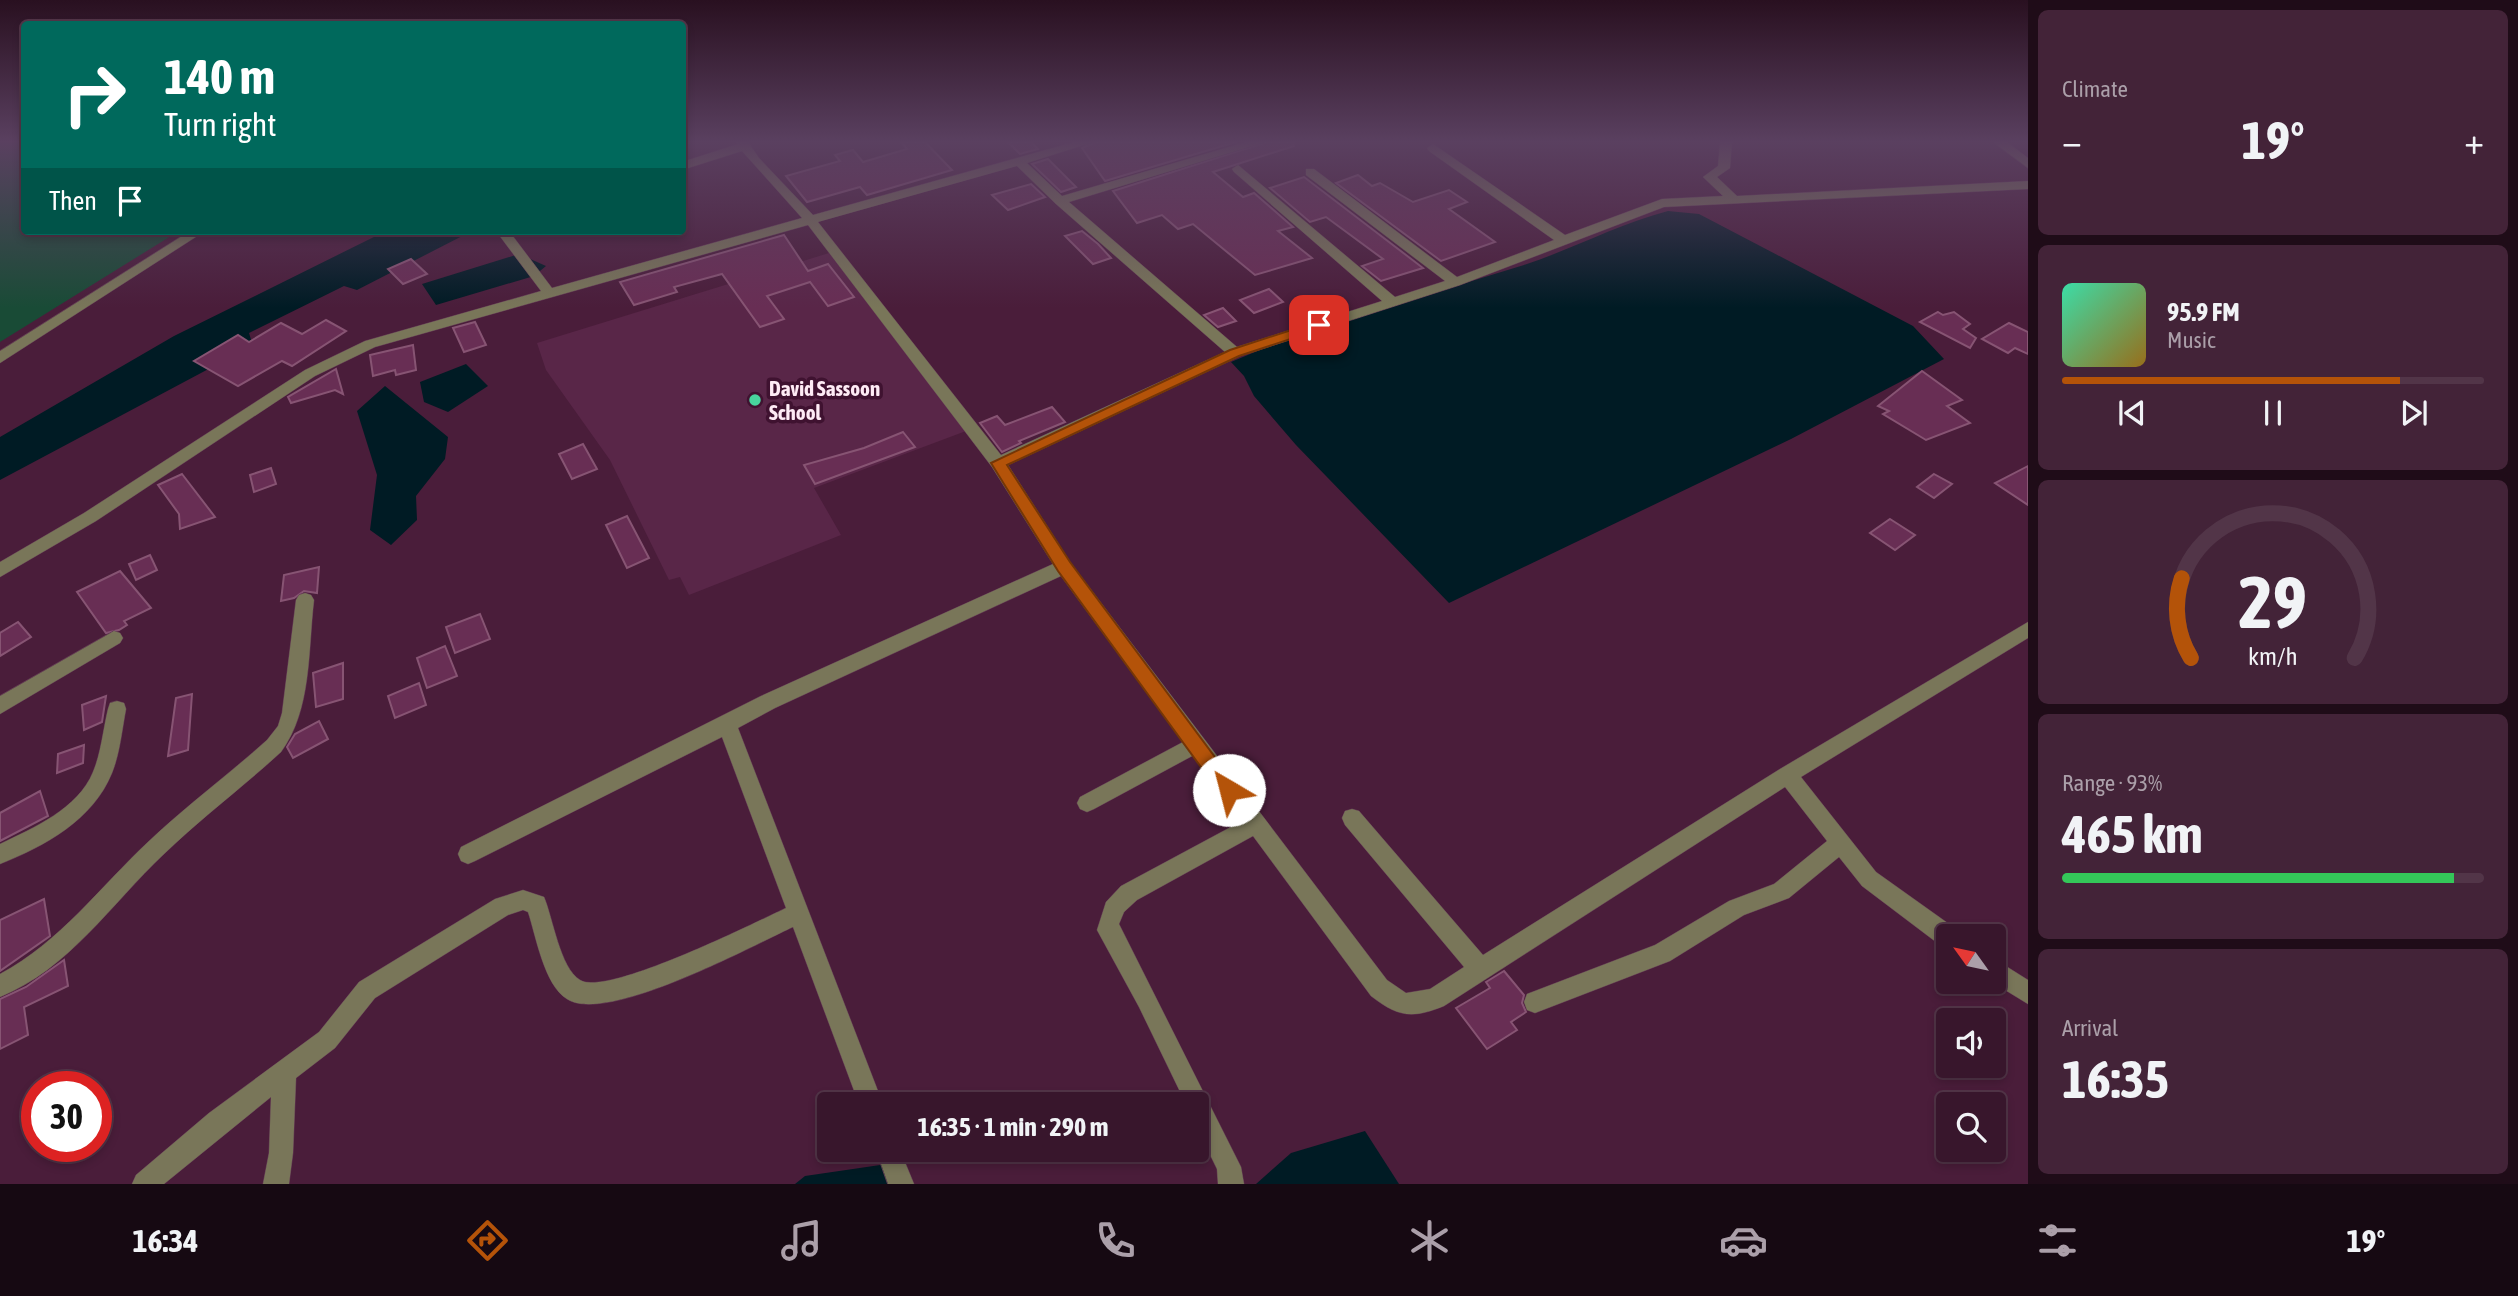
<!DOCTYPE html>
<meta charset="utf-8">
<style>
body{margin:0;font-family:"Asap Condensed",sans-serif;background:#432338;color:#f1f3f6;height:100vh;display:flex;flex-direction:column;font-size:26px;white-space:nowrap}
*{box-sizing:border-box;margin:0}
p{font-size:23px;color:#ab9fa9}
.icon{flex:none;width:38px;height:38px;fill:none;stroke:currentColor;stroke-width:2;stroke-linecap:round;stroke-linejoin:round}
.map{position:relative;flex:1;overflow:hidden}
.details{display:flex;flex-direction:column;gap:10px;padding:10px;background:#1f0c18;width:490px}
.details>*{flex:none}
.guide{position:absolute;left:21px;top:21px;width:665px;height:214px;border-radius:7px;box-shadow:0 4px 10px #0003,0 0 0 2px #523548;background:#00695c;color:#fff;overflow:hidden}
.needle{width:46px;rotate:303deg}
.buttons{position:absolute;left:1936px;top:924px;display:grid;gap:14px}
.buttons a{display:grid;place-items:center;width:70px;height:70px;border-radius:7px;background:#38162c;box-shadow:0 4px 10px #0003,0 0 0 2px #523548;font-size:35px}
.speed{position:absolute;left:21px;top:1071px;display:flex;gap:14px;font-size:35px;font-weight:700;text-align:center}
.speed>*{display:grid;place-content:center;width:91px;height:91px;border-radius:50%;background:#38162c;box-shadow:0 4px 10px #0003,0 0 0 2px #523548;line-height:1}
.speed .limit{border:10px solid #d22;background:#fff;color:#111}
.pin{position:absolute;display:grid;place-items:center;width:60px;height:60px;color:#fff;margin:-30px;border-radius:14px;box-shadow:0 4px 10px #0006}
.me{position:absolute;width:77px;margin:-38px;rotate:323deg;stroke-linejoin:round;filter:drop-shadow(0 0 5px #0008)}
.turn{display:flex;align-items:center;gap:24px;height:147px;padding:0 28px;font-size:32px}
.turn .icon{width:91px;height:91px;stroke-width:2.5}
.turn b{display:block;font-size:49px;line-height:60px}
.then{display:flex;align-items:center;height:66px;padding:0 28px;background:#0003;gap:14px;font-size:26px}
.big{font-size:52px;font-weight:700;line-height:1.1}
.details .widget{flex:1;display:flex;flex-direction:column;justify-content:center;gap:10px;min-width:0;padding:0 24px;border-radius:10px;background:#432338}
.details .dial{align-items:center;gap:0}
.dial svg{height:182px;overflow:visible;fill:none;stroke:#523548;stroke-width:7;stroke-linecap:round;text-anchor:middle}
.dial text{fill:#f1f3f6;stroke:none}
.song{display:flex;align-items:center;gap:21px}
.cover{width:84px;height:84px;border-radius:10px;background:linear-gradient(135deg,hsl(160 70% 55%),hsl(40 70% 35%))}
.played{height:7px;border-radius:4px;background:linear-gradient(90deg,#b45309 80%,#523548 80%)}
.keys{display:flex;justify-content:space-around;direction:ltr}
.heat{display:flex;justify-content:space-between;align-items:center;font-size:38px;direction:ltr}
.charge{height:10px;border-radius:5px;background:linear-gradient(90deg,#34c759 93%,#523548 0)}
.trip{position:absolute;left:817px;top:1092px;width:392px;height:70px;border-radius:7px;background:#38162c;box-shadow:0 4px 10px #0003,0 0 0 2px #523548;font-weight:700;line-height:70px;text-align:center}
.tab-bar{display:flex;height:112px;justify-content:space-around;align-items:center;background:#160912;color:#ab9fa9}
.tab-bar .icon{width:49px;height:49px}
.tab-bar .active{color:#b45309}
.tab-bar b{font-size:32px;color:#f1f3f6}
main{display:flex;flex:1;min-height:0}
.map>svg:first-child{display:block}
.built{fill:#592648}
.green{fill:#194b36}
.water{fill:#001b24}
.building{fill:#682e54;stroke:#875473;stroke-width:2}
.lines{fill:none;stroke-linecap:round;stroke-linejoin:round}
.minor-casing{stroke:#633a54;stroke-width:1}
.minor{fill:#797659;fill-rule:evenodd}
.route{fill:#b45309;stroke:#753606;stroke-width:2}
.poi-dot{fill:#48d49d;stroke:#3f1230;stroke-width:2.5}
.labels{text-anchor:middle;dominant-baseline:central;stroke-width:7;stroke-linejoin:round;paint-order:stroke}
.poi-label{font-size:21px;font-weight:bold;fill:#feebf5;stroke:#3f1230;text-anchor:start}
</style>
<main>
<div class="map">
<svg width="2028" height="1184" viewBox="0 0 2028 1184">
<rect width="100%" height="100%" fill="#4a1d3a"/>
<!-- built -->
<polygon class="built" points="829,253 966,431 814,488 841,535 689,595 680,577 669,580 610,460 546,370 537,343"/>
<!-- green -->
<polygon class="green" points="0,142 24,142 24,231 179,231 0,342"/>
<!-- water -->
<g class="water">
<path d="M1668,211L1699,214L1913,326L1944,359L1791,439L1449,603L1296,445L1254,396L1244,376L1231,362C1325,321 1426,296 1524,265C1573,249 1618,224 1668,211Z"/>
<polygon points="386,231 472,231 357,290 344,286 249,333 256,356 216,365 0,480 0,437 174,336"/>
<polygon points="519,254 546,266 534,276 436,305 422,284"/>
<polygon points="466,364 488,386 448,412 424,402 420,382"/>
<polygon points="385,386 448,437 445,459 416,496 417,520 391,545 370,530 377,475 357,411"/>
<polygon points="1365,1131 1399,1184 1256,1184 1291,1153"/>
<polygon points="887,1164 901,1184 795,1184 805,1176"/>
</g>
<!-- building -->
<g class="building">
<polygon points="901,142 925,142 952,170 867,195 860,187 807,202 786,176 840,161 835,155 853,150 863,162 907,149"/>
<polygon points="1008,142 1031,142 1038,149 1020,154"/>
<polygon points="1096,142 1236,142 1105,181 1082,148"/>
<polygon points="1267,142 1293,142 1294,146 1213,172 1243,197 1254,193 1293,227 1278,231 1312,258 1255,275 1193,224 1178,229 1162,215 1137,223 1113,191"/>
<polygon points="1048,159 1076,187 1061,192 1032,164"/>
<polygon points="1358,175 1372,186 1380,183 1413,202 1449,190 1467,202 1449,209 1495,242 1441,261 1336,183"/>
<polygon points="1304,177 1423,268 1381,281 1362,266 1383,259 1326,217 1310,222 1270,188"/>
<polygon points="1031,184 1045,197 1008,210 992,195"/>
<polygon points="1082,231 1098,244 1111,258 1093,264 1065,236"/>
<polygon points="784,235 808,271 828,264 854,297 828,306 810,282 767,296 784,319 760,327 722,274 674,287 677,292 634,305 620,282"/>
<polygon points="411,259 427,274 403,284 388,269"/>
<polygon points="1269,289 1283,302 1254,313 1240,300"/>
<polygon points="1223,308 1236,321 1218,327 1204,315"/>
<polygon points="1938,312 1943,315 1954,312 1970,324 1963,329 1976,338 1970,348 1920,322"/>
<polygon points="326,320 346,331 292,366 282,361 238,386 194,361 238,335 249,342 281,323 302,334"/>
<polygon points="475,322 486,345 464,352 453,328"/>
<polygon points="2009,323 2028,332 2028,354 2015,348 2008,353 1982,339"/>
<polygon points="413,345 416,370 396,375 395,370 373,376 370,355"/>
<polygon points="336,369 343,394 335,390 291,403 288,397"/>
<polygon points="1922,371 1962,400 1947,406 1970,423 1926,440 1883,414 1889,411 1878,406"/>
<polygon points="1052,407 1065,422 1019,441 1021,443 1002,452 980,423 997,416 1005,425"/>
<polygon points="903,432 915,447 815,484 804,465 864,448"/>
<polygon points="583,444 597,469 572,479 559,454"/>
<polygon points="2028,466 2028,505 1995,483"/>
<polygon points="271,468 276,484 254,492 250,475"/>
<polygon points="182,474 215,517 180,529 179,514 158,485"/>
<polygon points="1934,474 1952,484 1934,498 1917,487"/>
<polygon points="627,516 649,558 627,568 606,525"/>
<polygon points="1890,519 1915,535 1895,550 1870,533"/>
<polygon points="150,555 157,570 136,580 129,564"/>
<polygon points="319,567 317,593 304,591 294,598 281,601 284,575"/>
<polygon points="120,571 151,608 124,621 127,625 119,630 106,633 77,592"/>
<polygon points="480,614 490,639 455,653 446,627"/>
<polygon points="18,622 31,637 0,656 0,633"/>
<polygon points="445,646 457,676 427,688 417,658"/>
<polygon points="343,663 343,699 316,707 313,673"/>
<polygon points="419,683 426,705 395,718 388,696"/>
<polygon points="192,694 188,750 168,756 176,698"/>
<polygon points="106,696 102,722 84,730 82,705"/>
<polygon points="319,721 328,739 293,758 287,747 295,734"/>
<polygon points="84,745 83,763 57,773 58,754"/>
<polygon points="40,791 48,816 0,841 0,813"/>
<polygon points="44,899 50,936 0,971 0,920"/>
<polygon points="64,960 68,986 24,1007 28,1035 0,1049 0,999 26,987"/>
<polygon points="1504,971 1524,995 1522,1003 1526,1012 1511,1022 1517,1030 1487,1049 1456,1008 1490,988 1486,982"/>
</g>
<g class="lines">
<!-- minor casing -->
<g class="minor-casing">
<g id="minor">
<path d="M736,142H748L759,158L813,215L1074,142H1093L1027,163L1062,196L1246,142H1265L1069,202L1237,347L1382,301L1234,172L1232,169L1238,165L1395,297L1445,281L1306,175V169H1314L1457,277L1554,240L1429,151L1427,148L1433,144L1565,235L1662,199L1723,196L1703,177L1718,166L1720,142H1732L1730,168L1717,177L1737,196L2028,181V189L1664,207L1460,285L1240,356L1008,465L1070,562L1387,980L1406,993L1430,989L1464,967L1345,825L1342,818L1345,811L1352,809L1359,811L1483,955L1780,769L2028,622V638L1801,777L1876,872L1956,929L1959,936H1948V948L1940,945L1862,886L1839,857L1789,898L1744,915L1670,961L1535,1013L1527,1010L1524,1002L1527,994L1655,945L1729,901L1774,884L1827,841L1785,787L1444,1006C1412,1019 1398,1017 1371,996L1253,836L1137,900L1124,912L1119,924L1241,1167L1244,1184H1218L1217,1169L1197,1128V1104H1186L1139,1007L1097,930L1106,902L1121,886L1242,821L1194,755L1094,809L1087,812L1080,809L1077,803L1080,797L1183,742L1061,576L775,708L738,728L883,1104H859L793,927C752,946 606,1025 567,999C544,985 536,936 528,912L523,910L508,915L375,998L335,1048L296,1078L293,1153L289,1184H263L269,1153L271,1097L164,1184H132L136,1175L209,1113L319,1032L359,982L495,899L523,890L544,897C553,918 560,968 580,980C606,997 754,923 786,908L722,737L475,861L468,864L461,861L458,854L461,847L761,696L1053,564L992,467L808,225L375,347L315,376L96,521L0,577V562L84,513L305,370L365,341L541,291L496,231H509L552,288L802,218L742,151L682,170V162L738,144ZM1017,166L1056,204L1225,352L1001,455L818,222Z"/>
<polygon points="1993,142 2007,142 2028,158 2028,168"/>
<polygon points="190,231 205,231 0,363 0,351"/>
<path d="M305,593L311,595L314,600C308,650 312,710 281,752C243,787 201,818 164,854C111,904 69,969 0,997V974C60,942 100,887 148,842C186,806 228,775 267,740L278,726L282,713L296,600L299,595Z"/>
<polygon points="114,631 120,633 123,638 120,643 0,714 0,696"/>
<path d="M117,701L124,703L126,709C122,730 120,753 112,773C93,820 45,846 0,864V844C33,828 78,809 93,772C101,753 103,730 108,709L110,703Z"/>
<polygon points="1993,958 2028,980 2028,1004 1992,982"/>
<polygon points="876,1150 900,1150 914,1184 888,1184"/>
</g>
</g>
<!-- minor -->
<use href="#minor" class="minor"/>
</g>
<!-- sky -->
<linearGradient id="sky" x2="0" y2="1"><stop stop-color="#291020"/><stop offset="0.46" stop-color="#5a4060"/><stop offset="1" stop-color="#5a4060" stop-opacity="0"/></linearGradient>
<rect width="2028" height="308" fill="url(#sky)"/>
<!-- route -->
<polygon class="route" points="1319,321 1326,325 1324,328 1239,356 1007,465 1070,562 1235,784 1238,790 1235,796 1229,798 1222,796 1058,571 991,463 1230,350"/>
<!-- markers -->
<circle class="poi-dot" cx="755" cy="400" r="7"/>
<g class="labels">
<!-- poi labels -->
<g class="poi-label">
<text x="769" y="388">David Sassoon<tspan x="769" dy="24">School</tspan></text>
</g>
</g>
</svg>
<div class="buttons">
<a><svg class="needle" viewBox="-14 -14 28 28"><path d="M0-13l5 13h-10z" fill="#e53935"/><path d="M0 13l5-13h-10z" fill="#ab9fa9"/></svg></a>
<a><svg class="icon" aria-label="sound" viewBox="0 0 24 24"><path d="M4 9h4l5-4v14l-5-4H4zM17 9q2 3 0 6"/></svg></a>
<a><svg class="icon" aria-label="search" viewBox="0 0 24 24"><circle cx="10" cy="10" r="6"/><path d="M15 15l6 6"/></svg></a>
</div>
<div class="speed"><div class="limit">30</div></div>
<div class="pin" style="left:1319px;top:325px;background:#d93025"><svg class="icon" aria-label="arrive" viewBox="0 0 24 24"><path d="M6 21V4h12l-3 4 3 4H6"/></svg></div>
<svg class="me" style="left:1229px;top:790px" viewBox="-20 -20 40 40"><circle r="19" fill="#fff"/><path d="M0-13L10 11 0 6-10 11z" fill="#b45309"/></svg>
<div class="trip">16:35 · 1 min · 290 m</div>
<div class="guide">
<div class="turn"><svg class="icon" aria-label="right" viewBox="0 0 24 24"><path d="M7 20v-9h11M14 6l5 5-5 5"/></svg><div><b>140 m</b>Turn right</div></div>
<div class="then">Then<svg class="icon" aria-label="arrive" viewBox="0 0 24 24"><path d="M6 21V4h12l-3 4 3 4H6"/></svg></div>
</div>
</div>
<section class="details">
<div class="widget"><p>Climate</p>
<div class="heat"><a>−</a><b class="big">19°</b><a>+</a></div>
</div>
<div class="widget">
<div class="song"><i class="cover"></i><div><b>95.9 FM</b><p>Music</p></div></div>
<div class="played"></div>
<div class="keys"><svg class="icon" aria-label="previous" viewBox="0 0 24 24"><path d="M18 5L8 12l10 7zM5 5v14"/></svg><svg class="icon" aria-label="pause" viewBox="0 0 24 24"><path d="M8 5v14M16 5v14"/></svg><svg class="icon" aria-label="next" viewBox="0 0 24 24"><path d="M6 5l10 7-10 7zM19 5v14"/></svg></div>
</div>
<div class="widget dial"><svg viewBox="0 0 100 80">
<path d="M14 69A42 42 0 1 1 86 69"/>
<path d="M14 69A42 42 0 0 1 10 34" stroke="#b45309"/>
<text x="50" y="56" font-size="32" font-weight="700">29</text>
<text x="50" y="72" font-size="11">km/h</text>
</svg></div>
<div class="widget"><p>Range · 93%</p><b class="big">465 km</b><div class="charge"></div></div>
<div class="widget"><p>Arrival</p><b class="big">16:35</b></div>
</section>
</main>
<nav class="tab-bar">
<b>16:34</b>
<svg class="icon active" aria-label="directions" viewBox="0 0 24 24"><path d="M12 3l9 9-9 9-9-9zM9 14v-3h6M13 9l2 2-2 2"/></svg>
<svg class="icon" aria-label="music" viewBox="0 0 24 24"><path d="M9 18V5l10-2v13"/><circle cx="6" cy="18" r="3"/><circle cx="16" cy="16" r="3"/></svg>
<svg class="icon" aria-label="phone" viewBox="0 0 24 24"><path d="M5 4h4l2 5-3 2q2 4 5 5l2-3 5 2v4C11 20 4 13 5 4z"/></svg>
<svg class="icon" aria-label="climate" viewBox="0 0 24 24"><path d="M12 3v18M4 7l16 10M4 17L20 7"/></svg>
<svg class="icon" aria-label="car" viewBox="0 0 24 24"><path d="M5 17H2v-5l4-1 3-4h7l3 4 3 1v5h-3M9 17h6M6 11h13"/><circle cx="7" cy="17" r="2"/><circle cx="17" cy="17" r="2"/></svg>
<svg class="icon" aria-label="filters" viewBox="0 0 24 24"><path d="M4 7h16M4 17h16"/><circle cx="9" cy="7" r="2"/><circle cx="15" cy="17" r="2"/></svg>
<b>19°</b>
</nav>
